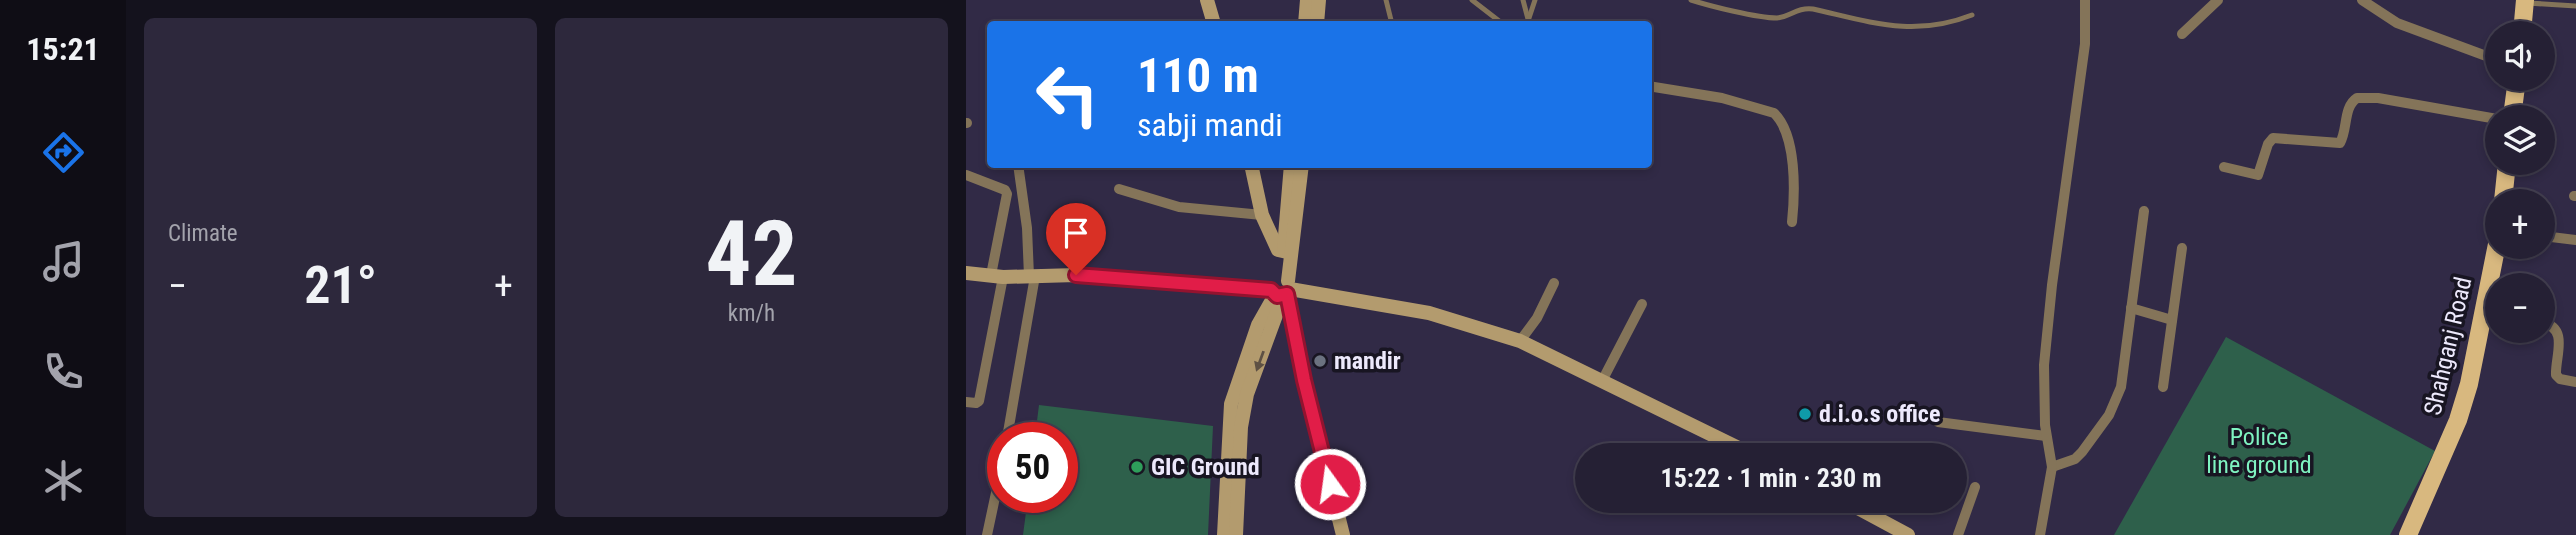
<!DOCTYPE html>
<meta charset="utf-8">
<style>
body{margin:0;font-family:"Roboto Condensed",sans-serif;background:#2d283c;color:#f1f3f6;height:100vh;display:flex;flex-direction:column;font-size:26px;white-space:nowrap}
*{box-sizing:border-box;margin:0}
p{font-size:23px;color:#a3a3ac}
.icon{flex:none;width:38px;height:38px;fill:none;stroke:currentColor;stroke-width:2;stroke-linecap:round;stroke-linejoin:round}
.map{position:relative;flex:1;overflow:hidden}
.details{display:flex;flex-direction:column;gap:18px;padding:18px;background:#14121d;width:840px}
.details>*{flex:none}
.top-card{position:absolute;left:21px;top:21px;width:665px;height:147px;border-radius:7px;box-shadow:0 4px 10px #0003,0 0 0 2px #423e4f;background:#1a73e8;color:#fff;overflow:hidden}
.controls{position:absolute;left:1519px;top:21px;display:grid;gap:14px}
.controls a{display:grid;place-items:center;width:70px;height:70px;border-radius:50%;background:#252034;box-shadow:0 4px 10px #0003,0 0 0 2px #423e4f;font-size:35px}
.speed{position:absolute;left:21px;top:422px;display:flex;gap:14px;font-size:35px;font-weight:700;text-align:center}
.speed>*{display:grid;place-content:center;width:91px;height:91px;border-radius:50%;background:#252034;box-shadow:0 4px 10px #0003,0 0 0 2px #423e4f;line-height:1}
.speed .limit{border:10px solid #d22;background:#fff;color:#111}
.pin{position:absolute;display:grid;place-items:center;width:60px;height:60px;color:#fff;margin:-72px -30px;border-radius:50% 50% 50% 0;rotate:-45deg;box-shadow:0 0 7px #0007}
.pin .icon{rotate:45deg}
.me{position:absolute;width:77px;margin:-38px;rotate:346deg;stroke-linejoin:round;filter:drop-shadow(0 0 5px #0008)}
.turn{display:flex;align-items:center;gap:24px;height:147px;padding:0 35px;font-size:32px}
.turn .icon{width:91px;height:91px;stroke-width:2.5}
.turn b{display:block;font-size:49px;line-height:60px}
.big{font-size:52px;font-weight:700;line-height:1.1}
.details .card{flex:1;display:flex;flex-direction:column;justify-content:center;gap:10px;min-width:0;padding:0 24px;border-radius:10px;background:#2d283c}
.details .dial{align-items:center;gap:0}
.dial b{font-size:91px;line-height:1}
.heat{display:flex;justify-content:space-between;align-items:center;font-size:38px;direction:ltr}
.details .tiles{flex:1;display:grid;gap:18px;grid-template-columns:repeat(2,1fr)}
.trip{position:absolute;left:609px;top:443px;width:392px;height:70px;border-radius:35px;background:#252034;box-shadow:0 4px 10px #0003,0 0 0 2px #423e4f;font-weight:700;line-height:70px;text-align:center}
main{display:flex;flex:1;min-height:0}
.dock{display:flex;flex-direction:column;width:126px;justify-content:space-around;align-items:center;background:#0f0d15;color:#a3a3ac}
.dock .icon{width:49px;height:49px}
.dock .current{color:#1a73e8}
.dock b{font-size:32px;color:#f1f3f6}
.map>svg:first-child{display:block}
.green{fill:#2e604b}
.lines{fill:none;stroke-linecap:round;stroke-linejoin:round}
.lane{stroke:#847459;stroke-width:5}
.street{stroke:#847459;stroke-width:10}
.secondary{stroke:#b39b6e;stroke-width:14}
.primary{stroke:#d8b87f;stroke-width:18}
.oneway{fill:#5e5144}
.route-casing{stroke:#92132f;stroke-width:18}
.route{stroke:#e11d48;stroke-width:12}
.worship-dot{fill:#6b7280;stroke:#181522;stroke-width:2.5}
.culture-dot{fill:#0f9aa8;stroke:#181522;stroke-width:2.5}
.leisure-dot{fill:#2e9e5b;stroke:#181522;stroke-width:2.5}
.labels{text-anchor:middle;dominant-baseline:central;stroke-width:7;stroke-linejoin:round;paint-order:stroke}
.street-label{font-size:24px;fill:#ede9fc;stroke:#181522}
.poi-label{font-size:24px;font-weight:bold;fill:#ede9fc;stroke:#181522;text-anchor:start}
.park-label{font-size:24px;fill:#7ff3c1;stroke:#181522}
</style>
<main>
<nav class="dock">
<b>15:21</b>
<svg class="icon current" aria-label="directions" viewBox="0 0 24 24"><path d="M12 3l9 9-9 9-9-9zM9 14v-3h6M13 9l2 2-2 2"/></svg>
<svg class="icon" aria-label="music" viewBox="0 0 24 24"><path d="M9 18V5l10-2v13"/><circle cx="6" cy="18" r="3"/><circle cx="16" cy="16" r="3"/></svg>
<svg class="icon" aria-label="phone" viewBox="0 0 24 24"><path d="M5 4h4l2 5-3 2q2 4 5 5l2-3 5 2v4C11 20 4 13 5 4z"/></svg>
<svg class="icon" aria-label="climate" viewBox="0 0 24 24"><path d="M12 3v18M4 7l16 10M4 17L20 7"/></svg>
</nav>
<section class="details">
<div class="tiles">
<div class="card"><p>Climate</p>
<div class="heat"><a>−</a><b class="big">21°</b><a>+</a></div>
</div>
<div class="card dial"><b>42</b><p>km/h</p></div>
</div>
</section>
<div class="map">
<svg width="1610" height="535" viewBox="0 0 1610 535">
<rect width="100%" height="100%" fill="#312a46"/>
<!-- green -->
<g class="green">
<polygon points="1260,337 1469,451 1424,535 1148,535"/>
<polygon points="73,405 247,426 242,535 57,535 62,497 96,497 96,438 69,437"/>
</g>
<g class="lines">
<!-- lane -->
<g class="lane">
<polyline points="420,0 426,24"/>
<polyline points="506,0 537,24"/>
<polyline points="557,0 562,19"/>
<path d="M725,0C744,6 791,18 811,18C824,17 831,7 847,9C905,22 947,38 1006,15"/>
<polyline points="1562,3 1610,6"/>
<polyline points="561,24 569,0"/>
</g>
<!-- street -->
<g class="street">
<polyline points="1396,0 1431,23 1531,60"/>
<polyline points="1216,34 1252,0"/>
<path d="M682,86L756,98L808,113C831,135 829,193 826,222"/>
<polyline points="0,123 1,123"/>
<polyline points="52,164 61,228 63,276"/>
<path d="M1258,167L1292,175L1302,144L1307,138L1374,143C1382,129 1377,107 1391,98H1412L1531,119"/>
<polyline points="0,175 39,190 41,194 25,275"/>
<polyline points="153,189 213,207 296,215"/>
<polyline points="1608,196 1610,196"/>
<polyline points="1577,236 1610,240"/>
<polyline points="1165,308 1206,320"/>
<path d="M1577,323C1603,328 1589,357 1590,375L1594,379L1610,382"/>
<polyline points="554,341 571,318 588,283"/>
<polyline points="636,381 676,304"/>
<polyline points="1197,387 1216,248"/>
<polyline points="0,402 10,403 13,401 37,277"/>
<polyline points="972,422 1080,436"/>
<polyline points="41,438 69,276"/>
<polyline points="1086,467 1109,459 1116,452 1143,415 1155,387 1178,211"/>
<polyline points="21,535 37,460"/>
<polyline points="992,535 1009,487"/>
<polyline points="1074,535 1086,467 1079,425 1078,365 1086,285 1119,44 1119,0"/>
</g>
<!-- secondary -->
<g class="secondary">
<polyline points="241,0 248,24"/>
<polyline points="339,24 341,0"/>
<polyline points="351,24 353,0"/>
<polyline points="285,164 296,215 312,250 321,252"/>
<polyline points="318,248 325,164"/>
<polyline points="0,273 37,277 110,275 305,290"/>
<polyline points="322,281 336,164"/>
<polyline points="324,289 463,313 554,341 787,455"/>
<polyline points="321,294 338,380 377,535"/>
<polyline points="877,500 942,535"/>
<polyline points="258,535 265,404 292,325 309,295"/>
<polyline points="270,535 275,427 281,394 317,296"/>
</g>
<!-- primary -->
<g class="primary">
<polyline points="1556,33 1559,0"/>
<polyline points="1546,117 1551,79"/>
<polyline points="1537,201 1541,163"/>
<polyline points="1442,535 1492,420 1503,384 1531,244"/>
</g>
</g>
<!-- one-way arrows -->
<defs><path id="oneway-solid" d="M-6-.8H1V-3.2L6.5 0L1 3.2V.8H-6Z" transform="scale(1.75)"/></defs>
<use class="oneway" href="#oneway-solid" transform="translate(294 361) rotate(110)"/>
<g class="lines">
<!-- route casing -->
<g class="route-casing">
<polyline id="route" points="110,275 305,290 311,296 321,294 338,380 364,484"/>
</g>
<!-- route -->
<use href="#route" class="route"/>
</g>
<!-- markers -->
<circle class="worship-dot" cx="354" cy="361" r="7"/>
<circle class="culture-dot" cx="839" cy="414" r="7"/>
<circle class="leisure-dot" cx="171" cy="467" r="7"/>
<g class="labels">
<!-- street labels -->
<g class="street-label">
<text transform="translate(1482 346) rotate(-77)">Shahganj Road</text>
</g>
<!-- poi labels -->
<g class="poi-label">
<text x="368" y="361">mandir</text>
<text x="853" y="414">d.i.o.s office</text>
<text x="185" y="467">GIC Ground</text>
</g>
<!-- park labels -->
<g class="park-label">
<text x="1293" y="437">Police<tspan x="1293" dy="28">line ground</tspan></text>
</g>
</g>
</svg>
<div class="controls">
<a><svg class="icon" aria-label="sound" viewBox="0 0 24 24"><path d="M4 9h4l5-4v14l-5-4H4zM17 9q2 3 0 6"/></svg></a>
<a><svg class="icon" aria-label="layers" viewBox="0 0 24 24"><path d="M12 4l9 5-9 5-9-5zM3 14l9 5 9-5"/></svg></a>
<a>+</a>
<a>−</a>
</div>
<div class="speed"><div class="limit">50</div></div>
<div class="pin" style="left:110px;top:275px;background:#d93025"><svg class="icon" aria-label="arrive" viewBox="0 0 24 24"><path d="M6 21V4h12l-3 4 3 4H6"/></svg></div>
<svg class="me" style="left:364px;top:484px" viewBox="-20 -20 40 40"><circle r="17" fill="#e11d48" stroke="#fff" stroke-width="3"/><path d="M0-11L8 9 0 5-8 9z" fill="#fff"/></svg>
<div class="trip">15:22 · 1 min · 230 m</div>
<div class="top-card">
<div class="turn"><svg class="icon" aria-label="left" viewBox="0 0 24 24"><path d="M17 20v-9H6M10 6l-5 5 5 5"/></svg><div><b>110 m</b>sabji mandi</div></div>
</div>
</div>
</main>
